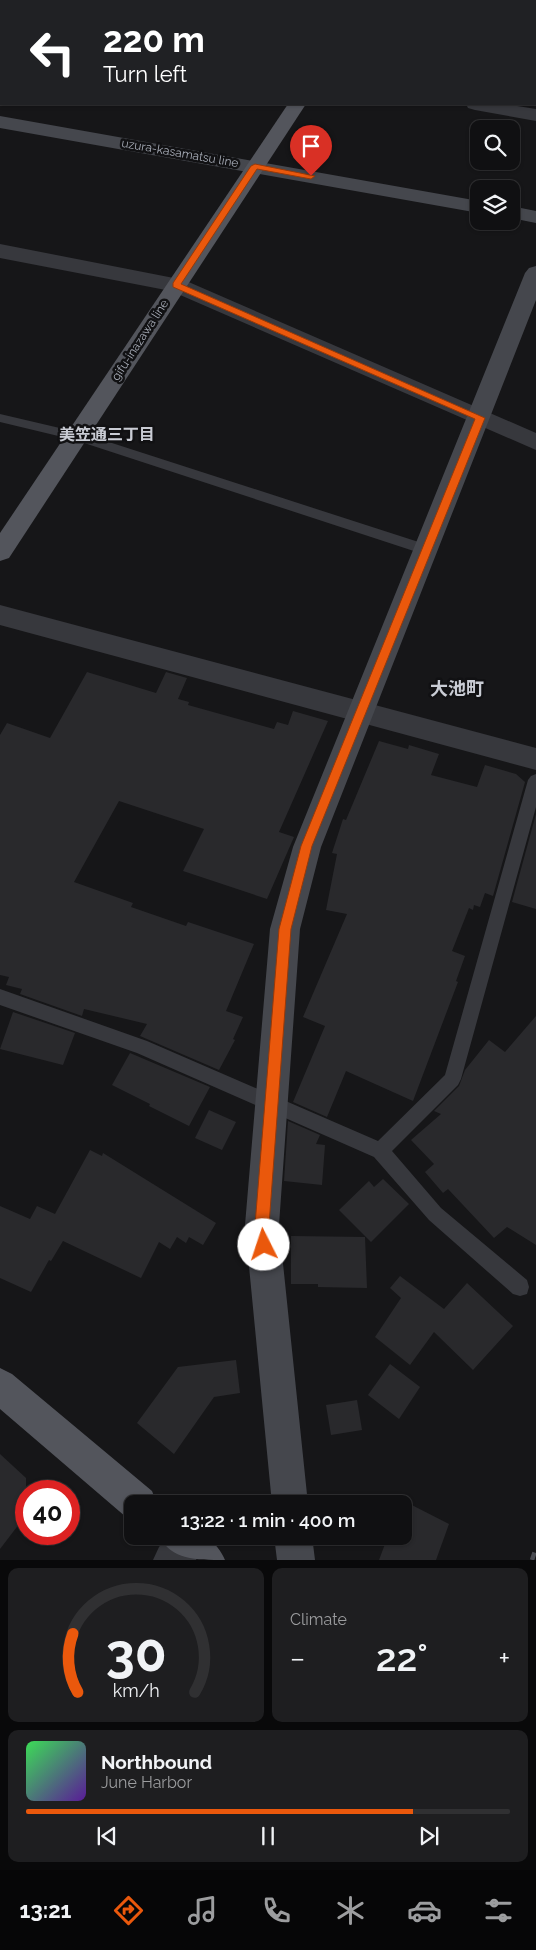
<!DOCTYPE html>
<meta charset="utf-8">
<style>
body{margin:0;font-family:Raleway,"Noto Sans JP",sans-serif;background:#1e1e20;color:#f1f3f6;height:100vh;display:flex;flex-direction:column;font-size:19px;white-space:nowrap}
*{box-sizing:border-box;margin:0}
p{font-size:16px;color:#9c9d9f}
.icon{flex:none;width:28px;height:28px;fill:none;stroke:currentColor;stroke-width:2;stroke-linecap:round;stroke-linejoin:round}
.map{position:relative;height:1560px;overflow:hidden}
.panel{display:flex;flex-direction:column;gap:8px;padding:8px;background:#09090a;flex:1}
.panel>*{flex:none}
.hud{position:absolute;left:0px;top:0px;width:536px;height:105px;box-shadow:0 1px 4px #0004,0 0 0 1px #303032;background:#202124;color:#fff;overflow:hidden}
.tools{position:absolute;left:470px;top:120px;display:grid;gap:10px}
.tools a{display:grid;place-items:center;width:50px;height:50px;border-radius:10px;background:#101012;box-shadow:0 1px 4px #0004,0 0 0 1px #303032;font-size:25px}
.speed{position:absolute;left:15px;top:1480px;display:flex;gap:10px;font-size:25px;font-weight:700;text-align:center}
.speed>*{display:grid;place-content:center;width:65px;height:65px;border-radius:50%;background:#101012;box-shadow:0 1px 4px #0004,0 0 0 1px #303032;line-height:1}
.speed .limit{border:8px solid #d22;background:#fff;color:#111}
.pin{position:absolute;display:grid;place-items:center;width:42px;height:42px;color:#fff;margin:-51px -21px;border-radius:50% 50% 50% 0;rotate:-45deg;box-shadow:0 0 5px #0007}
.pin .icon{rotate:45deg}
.me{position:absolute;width:55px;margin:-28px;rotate:356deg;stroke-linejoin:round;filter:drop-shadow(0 0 4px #0008)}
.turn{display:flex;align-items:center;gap:18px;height:105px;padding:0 20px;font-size:22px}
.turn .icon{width:65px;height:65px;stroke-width:2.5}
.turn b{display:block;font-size:35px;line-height:42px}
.big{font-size:38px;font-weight:600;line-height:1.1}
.panel .tile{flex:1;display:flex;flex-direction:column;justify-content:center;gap:8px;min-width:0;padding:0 18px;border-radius:10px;background:#1e1e20}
.panel .dial{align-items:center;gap:0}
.dial svg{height:130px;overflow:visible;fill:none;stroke:#303032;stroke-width:7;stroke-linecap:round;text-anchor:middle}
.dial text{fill:#f1f3f6;stroke:none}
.song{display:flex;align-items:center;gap:15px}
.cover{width:60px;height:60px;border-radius:8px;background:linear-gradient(135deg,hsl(130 70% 55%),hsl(270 70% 35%))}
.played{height:5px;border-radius:2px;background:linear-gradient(90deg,#ea580c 80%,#303032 80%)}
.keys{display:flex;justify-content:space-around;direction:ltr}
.heat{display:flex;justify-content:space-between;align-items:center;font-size:28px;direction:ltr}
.panel .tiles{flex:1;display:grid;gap:8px;grid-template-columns:1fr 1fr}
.tile:last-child{grid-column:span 2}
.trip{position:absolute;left:124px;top:1495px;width:288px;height:50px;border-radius:10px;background:#101012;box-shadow:0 1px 4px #0004,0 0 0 1px #303032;font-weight:600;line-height:50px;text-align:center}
.dock{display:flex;height:80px;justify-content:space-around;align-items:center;background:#060607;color:#9c9d9f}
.dock .icon{width:35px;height:35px}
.dock .active{color:#ea580c}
.dock b{font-size:22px;color:#f1f3f6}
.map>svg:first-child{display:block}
.building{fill:#29292c}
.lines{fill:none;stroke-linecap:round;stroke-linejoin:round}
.lane{fill:#37383d;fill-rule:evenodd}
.street{fill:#37383d;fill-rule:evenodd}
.secondary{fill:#45474d;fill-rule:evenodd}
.primary{fill:#53555c;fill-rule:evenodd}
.rail{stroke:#4a4c52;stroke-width:4.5;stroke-dasharray:8 6;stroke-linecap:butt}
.route{fill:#ea580c;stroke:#983908}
.labels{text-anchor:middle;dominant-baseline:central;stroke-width:5;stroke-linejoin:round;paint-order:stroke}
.far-street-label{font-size:12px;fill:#a8adb8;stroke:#111113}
.neighbourhood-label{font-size:16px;font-weight:bold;fill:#c9ccd4;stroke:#111113}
.quarter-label{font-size:18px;font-weight:bold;fill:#c9ccd4;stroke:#111113}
</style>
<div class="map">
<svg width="536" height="1560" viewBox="0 0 536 1560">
<rect width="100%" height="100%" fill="#161618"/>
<!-- building -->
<g class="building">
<polygon points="87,672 156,693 166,672 187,678 178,699 189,702 188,705 274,729 277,722 288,725 293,711 328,721 279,832 294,837 267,899 183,871 204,829 119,801 74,882 133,903 131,907 186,926 188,922 254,944 226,1011 243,1017 233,1039 235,1040 219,1070 140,1036 147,1024 84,1009 82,1016 20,994 22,989 6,985 9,977 0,975 0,735 7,723 50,738"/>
<polygon points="379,741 408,749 409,745 439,754 431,775 477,787 485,765 516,774 525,782 493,896 485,893 480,907 474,905 473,910 469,908 452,951 465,956 456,981 458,982 413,1101 346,1071 327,1117 293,1102 325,1026 303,1017 347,914 326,910 337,854 332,853 343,819 346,820"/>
<polygon points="536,814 536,909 512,902"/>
<polygon points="13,1012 75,1033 63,1065 0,1049"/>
<polygon points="536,1016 536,1245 507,1227 494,1238 448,1189 443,1193 425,1172 434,1164 411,1140 441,1114 434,1111 459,1086 465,1070 489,1040 505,1052"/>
<polygon points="130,1053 210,1087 189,1126 149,1106 150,1104 112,1085"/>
<polygon points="209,1110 236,1122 222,1150 195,1138"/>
<polygon points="288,1121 320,1135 316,1144 325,1145 322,1185 284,1181"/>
<polygon points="90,1150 102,1156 103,1153 216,1223 203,1245 189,1237 186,1243 177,1237 170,1249 159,1242 141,1278 63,1241 51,1261 49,1260 31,1292 0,1278 0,1206 30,1219 37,1206 55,1214"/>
<polygon points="383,1179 409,1204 371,1242 339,1210 369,1181 374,1187"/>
<polygon points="291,1236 365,1237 367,1288 318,1287 318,1284 291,1284"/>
<polygon points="400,1276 444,1309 467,1283 513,1326 473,1370 434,1332 410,1365 375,1337 401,1298 390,1288"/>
<polygon points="236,1360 240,1393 214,1397 174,1454 137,1423 178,1367"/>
<polygon points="390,1364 420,1387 399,1419 368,1395"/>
<polygon points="357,1400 362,1430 331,1435 326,1405"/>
<polygon points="0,1454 26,1478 26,1515 0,1549"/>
<polygon points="402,1500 449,1524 436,1560 379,1560 388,1536 402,1536"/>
</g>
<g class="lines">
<!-- lane -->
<g class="lane">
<polygon points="0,414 81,433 431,546 433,550 426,555 75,440 0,422"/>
<polygon points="536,774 536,807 461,1079 458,1085 392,1151 441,1208 527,1280 529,1287 527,1294 520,1296 513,1294 429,1220 374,1157 137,1053 0,1005 0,989 147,1041 378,1141 445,1075 528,780 531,776"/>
</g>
<!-- street -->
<g class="street">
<polygon points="362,0 385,0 386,1 363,1"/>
<rect x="0" y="12" width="1" height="10"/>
<rect x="535" y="27" width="1" height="10"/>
<polygon points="1,54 1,66 0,67 0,55"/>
<polygon points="466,104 505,104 536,109 536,121 475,110 468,108"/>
<polygon points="0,244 184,280 536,433 536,450 171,291 0,258"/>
<polygon points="0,605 536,748 536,770 0,625"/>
<polygon points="168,1536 202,1536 205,1543 196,1560 153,1560 159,1547"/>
</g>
<!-- secondary -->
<g class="secondary">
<polygon points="0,116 479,201 479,213 0,128"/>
<polygon points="511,206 536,211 536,223 511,218"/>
<polygon points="536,266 536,300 321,847 300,929 279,1225 308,1504 272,1504 245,1225 270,929 293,847 525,273 529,268"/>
<polygon points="274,1536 312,1536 315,1560 277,1560"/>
</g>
<!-- primary -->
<g class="primary">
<polygon points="288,104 306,104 9,558 0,561 0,533"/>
<polygon points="0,1368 12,1374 152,1491 157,1504 132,1504 132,1520 126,1517 0,1409"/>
<path d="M159,1536C188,1536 211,1528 225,1560C195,1560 172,1560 159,1536Z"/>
</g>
<!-- rail -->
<polyline class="rail" points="532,1560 536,1548"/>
</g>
<!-- route -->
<polygon class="route" points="255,164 315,176 311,179 257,169 181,284 485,418 312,846 291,929 269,1225 271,1245 269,1250 264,1252 259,1250 255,1225 279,929 301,846 475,419 173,287 173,283 251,166"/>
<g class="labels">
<!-- far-street labels -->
<g class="far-street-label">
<text transform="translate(180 153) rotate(10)">uzura-kasamatsu line</text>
<text transform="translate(140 340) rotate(-57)">gifu-inazawa line</text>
</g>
<!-- neighbourhood labels -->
<g class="neighbourhood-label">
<text x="107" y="434">美笠通三丁目</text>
</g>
<!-- quarter labels -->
<g class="quarter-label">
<text x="457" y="688">大池町</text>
</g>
</g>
</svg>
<div class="tools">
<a><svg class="icon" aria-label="search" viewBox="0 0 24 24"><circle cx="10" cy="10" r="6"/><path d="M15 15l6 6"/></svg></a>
<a><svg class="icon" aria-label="layers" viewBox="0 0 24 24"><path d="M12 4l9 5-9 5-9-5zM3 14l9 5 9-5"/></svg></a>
</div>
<div class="speed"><div class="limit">40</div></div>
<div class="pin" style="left:311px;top:176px;background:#d93025"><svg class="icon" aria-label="arrive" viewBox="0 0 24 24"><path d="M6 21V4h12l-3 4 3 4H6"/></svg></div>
<svg class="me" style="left:264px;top:1245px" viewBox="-20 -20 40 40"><circle r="19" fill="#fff"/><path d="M0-13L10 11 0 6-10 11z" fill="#ea580c"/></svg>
<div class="trip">13:22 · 1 min · 400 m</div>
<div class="hud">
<div class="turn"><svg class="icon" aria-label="left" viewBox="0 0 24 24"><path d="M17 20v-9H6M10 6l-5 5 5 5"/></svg><div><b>220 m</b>Turn left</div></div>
</div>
</div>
<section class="panel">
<div class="tiles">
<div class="tile dial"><svg viewBox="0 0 100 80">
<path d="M14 69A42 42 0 1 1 86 69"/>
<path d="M14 69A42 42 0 0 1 11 33" stroke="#ea580c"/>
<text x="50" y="56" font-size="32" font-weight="700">30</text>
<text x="50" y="72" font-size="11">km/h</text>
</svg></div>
<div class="tile"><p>Climate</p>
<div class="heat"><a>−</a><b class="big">22°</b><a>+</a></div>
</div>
<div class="tile">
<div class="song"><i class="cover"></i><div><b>Northbound</b><p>June Harbor</p></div></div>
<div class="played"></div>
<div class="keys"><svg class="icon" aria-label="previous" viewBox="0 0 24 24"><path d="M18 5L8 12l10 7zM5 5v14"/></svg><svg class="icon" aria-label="pause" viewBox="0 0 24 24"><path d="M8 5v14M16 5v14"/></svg><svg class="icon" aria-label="next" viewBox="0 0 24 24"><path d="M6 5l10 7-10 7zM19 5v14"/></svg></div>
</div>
</div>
</section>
<nav class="dock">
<b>13:21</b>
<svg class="icon active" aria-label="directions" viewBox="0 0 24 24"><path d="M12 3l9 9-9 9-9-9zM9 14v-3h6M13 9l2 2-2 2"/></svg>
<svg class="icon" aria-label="music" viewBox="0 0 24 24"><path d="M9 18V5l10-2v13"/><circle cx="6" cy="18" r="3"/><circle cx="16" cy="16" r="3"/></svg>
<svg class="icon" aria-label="phone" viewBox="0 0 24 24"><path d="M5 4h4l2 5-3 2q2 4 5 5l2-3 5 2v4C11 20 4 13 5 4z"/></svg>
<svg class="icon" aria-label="climate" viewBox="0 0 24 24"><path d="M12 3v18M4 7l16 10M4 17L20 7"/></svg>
<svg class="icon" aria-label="car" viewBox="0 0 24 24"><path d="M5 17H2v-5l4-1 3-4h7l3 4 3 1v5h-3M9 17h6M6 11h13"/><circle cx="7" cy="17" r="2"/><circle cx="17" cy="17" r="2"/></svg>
<svg class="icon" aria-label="filters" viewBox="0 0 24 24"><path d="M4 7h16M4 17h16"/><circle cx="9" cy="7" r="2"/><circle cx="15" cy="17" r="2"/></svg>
</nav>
